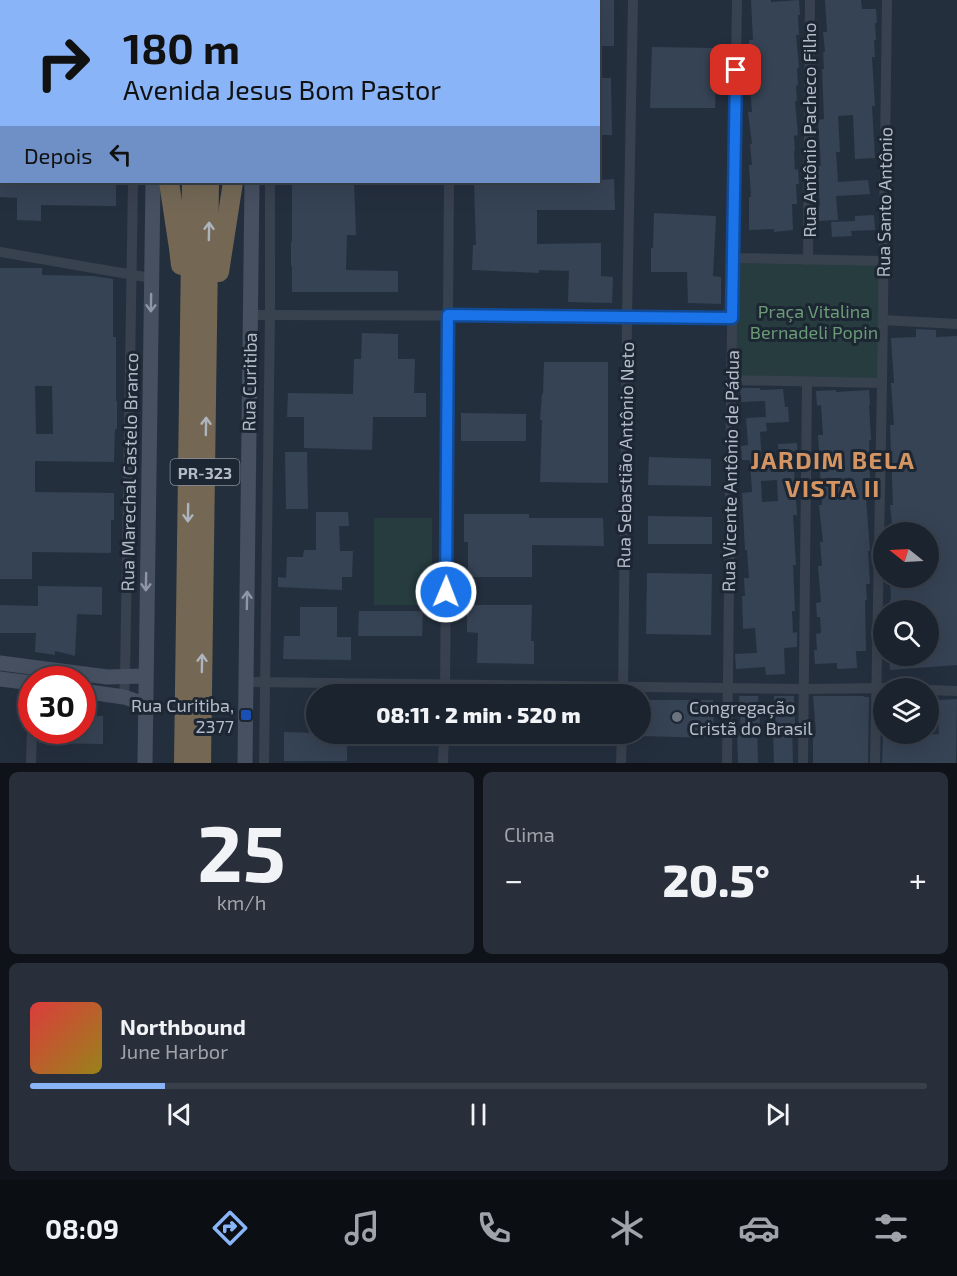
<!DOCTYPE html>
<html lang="pt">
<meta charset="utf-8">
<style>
body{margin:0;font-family:"Exo 2",sans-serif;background:#282f3a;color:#f1f3f6;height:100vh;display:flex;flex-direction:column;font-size:22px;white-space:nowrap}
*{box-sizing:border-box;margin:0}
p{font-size:20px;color:#a0a4aa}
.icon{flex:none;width:33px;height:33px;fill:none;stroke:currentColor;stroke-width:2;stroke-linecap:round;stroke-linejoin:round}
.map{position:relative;height:763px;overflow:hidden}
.drawer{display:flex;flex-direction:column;gap:9px;padding:9px;background:#0f1319;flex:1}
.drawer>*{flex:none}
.hud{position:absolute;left:0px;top:0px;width:600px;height:183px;box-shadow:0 6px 24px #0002,0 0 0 2px #39404a;background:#8ab4f8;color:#111;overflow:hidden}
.needle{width:39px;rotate:288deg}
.tools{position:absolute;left:873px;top:522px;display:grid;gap:12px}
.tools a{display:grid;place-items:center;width:66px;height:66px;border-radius:50%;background:#1b232e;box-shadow:0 6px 24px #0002,0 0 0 2px #39404a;font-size:30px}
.speed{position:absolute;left:18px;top:666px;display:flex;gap:12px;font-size:30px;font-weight:700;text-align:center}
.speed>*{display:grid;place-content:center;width:78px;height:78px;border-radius:50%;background:#1b232e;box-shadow:0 6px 24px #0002,0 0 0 2px #39404a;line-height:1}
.speed .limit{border:9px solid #d22;background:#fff;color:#111}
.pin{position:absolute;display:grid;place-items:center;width:51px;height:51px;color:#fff;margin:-26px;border-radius:12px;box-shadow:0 3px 9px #0006}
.me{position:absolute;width:66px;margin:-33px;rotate:1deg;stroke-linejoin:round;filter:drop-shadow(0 0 4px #0008)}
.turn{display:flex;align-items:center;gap:21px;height:126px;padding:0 24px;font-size:27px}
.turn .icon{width:78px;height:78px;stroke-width:2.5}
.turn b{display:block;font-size:42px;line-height:51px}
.then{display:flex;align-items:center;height:57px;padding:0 24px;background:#0003;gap:12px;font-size:22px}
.big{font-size:45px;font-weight:800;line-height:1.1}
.drawer .card{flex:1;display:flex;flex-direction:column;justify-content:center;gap:9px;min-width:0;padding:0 21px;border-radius:9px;background:#282f3a}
.drawer .dial{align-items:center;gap:0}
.dial b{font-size:78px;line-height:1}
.song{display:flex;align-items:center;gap:18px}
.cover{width:72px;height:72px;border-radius:9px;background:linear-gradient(135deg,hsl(0 70% 55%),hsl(50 70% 35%))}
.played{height:6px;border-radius:3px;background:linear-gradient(90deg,#8ab4f8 15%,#39404a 15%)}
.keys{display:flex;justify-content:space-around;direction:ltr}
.heat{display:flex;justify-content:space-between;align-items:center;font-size:33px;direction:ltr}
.drawer .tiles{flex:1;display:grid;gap:9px;grid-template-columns:1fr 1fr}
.card:last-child{grid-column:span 2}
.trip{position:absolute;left:306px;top:684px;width:345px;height:60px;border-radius:30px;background:#1b232e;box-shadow:0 6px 24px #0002,0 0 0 2px #39404a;font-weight:800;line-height:60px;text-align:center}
.tabs{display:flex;height:96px;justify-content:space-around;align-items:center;background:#0b0e12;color:#a0a4aa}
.tabs .icon{width:42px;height:42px}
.tabs .active{color:#8ab4f8}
.tabs b{font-size:27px;color:#f1f3f6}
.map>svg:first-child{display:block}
.green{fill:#263c3f}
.building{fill:#364354;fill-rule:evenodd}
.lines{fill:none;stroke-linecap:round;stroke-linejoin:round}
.street{stroke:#38414e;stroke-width:10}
.secondary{stroke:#465061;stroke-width:15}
.highway{stroke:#746855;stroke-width:20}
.oneway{stroke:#aeb4bd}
.oneway2{stroke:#8e96a5}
.route-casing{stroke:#114b97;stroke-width:15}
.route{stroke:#1a73e8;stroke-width:10}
.transit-dot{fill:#1a4fb4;stroke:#1d2633;stroke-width:2}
.worship-dot{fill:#6b7280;stroke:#1d2633;stroke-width:2}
.labels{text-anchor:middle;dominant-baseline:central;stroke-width:6;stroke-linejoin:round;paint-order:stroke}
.shield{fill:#1d2633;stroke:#878f9c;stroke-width:1.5}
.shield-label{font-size:16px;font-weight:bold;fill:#b4bcc9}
.street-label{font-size:18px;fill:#b4bcc9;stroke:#1d2633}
.park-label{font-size:18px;fill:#6b9a76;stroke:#1d2633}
.poi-label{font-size:18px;fill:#b4bcc9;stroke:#1d2633;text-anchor:end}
.district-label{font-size:24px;font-weight:bold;letter-spacing:1.5px;fill:#d59563;stroke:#1d2633}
</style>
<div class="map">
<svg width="957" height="763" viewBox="0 0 957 763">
<rect width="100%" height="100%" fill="#242f3e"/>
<!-- green -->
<g class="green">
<polygon points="734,258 883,261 882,383 731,380"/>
<rect x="374" y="518" width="58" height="87"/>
</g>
<!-- building -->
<g class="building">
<rect x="598" y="0" width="16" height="46"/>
<polygon points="751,0 771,0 771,2 799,0 800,15 798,15 799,35 796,35 799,68 797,68 798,85 796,86 797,101 795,101 798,135 794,136 795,151 794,151 795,170 798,169 799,184 796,184 797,204 792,204 793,230 774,232 774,229 749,230 749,197 751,197 749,165 752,165 750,144 752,144 748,112 752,112 749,74 751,74 749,40 753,40"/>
<polygon points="825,0 861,0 862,9 876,9 877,23 875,23 876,40 874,40 875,57 872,57 875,106 872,106 875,158 855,159 853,115 838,116 840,152 836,152 838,182 868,180 870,194 836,196 838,220 818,221 817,206 820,206 817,166 821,166 818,120 824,119 822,69 824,69 823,52 825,52 823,32 827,32"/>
<polygon points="652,47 717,48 715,108 650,108"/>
<polygon points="598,78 611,78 612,135 598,135"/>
<polygon points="614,179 615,210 537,210 537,244 601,243 601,276 613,277 612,303 568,302 569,271 539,270 539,273 472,270 473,245 476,245 474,182 598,182 598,180"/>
<polygon points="0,182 116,182 116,206 41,205 41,221 17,220 17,198 0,197"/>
<polygon points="292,182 354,182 356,235 347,235 346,270 398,271 398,292 292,292 292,266 291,266 291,242 292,242"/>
<polygon points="654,213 716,216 713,276 721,277 721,304 688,303 687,272 651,272 651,248 653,248"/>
<polygon points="874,215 875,230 851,231 852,236 832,237 831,222 855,221 855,216"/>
<path d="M0,268H42V275L93,276L113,279V337H116V401H117V429H115L114,462L35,461V492L114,493V520H111V553L32,552V579H0ZM35,386H52L53,434H36Z"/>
<polygon points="916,329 936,330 936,337 957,336 957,665 890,670 889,656 928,656 928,610 890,610 890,600 891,600 890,581 928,578 928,532 891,532 890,524 892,524 890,505 893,505 890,425 894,425 891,383 894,383 891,338 916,337"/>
<polygon points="362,333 398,334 398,359 415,359 414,393 426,393 426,417 373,417 372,450 304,448 304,417 287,417 288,393 353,394 354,359 361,359"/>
<polygon points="544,362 608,362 608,483 540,482 542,420 540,420 542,394 543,394"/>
<path d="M740,388H760V390L783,389L785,407H788L789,422L766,423L767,431L760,432L762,464L779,463L778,444L797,443L798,458H793L795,484H797L798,499H796L797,515H793L796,565H793L795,611H792L793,633L797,632V647L784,648L785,674L766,675L765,667L736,669L735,654L757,653L755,628L743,629L742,596H745L744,578H749L747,550H745L742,493L752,492L750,460H742L741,446L748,445L746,418L766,417L765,401L741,402ZM777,480L778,501L762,502L761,481Z"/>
<polygon points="836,390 836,392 869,390 870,405 869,405 871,440 869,440 870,480 866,480 868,498 866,498 870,551 868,551 870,584 866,584 867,600 865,600 866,651 856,651 857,668 837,669 837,663 815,664 814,650 817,650 816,634 821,633 820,617 817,617 816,603 821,602 818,566 822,566 820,542 823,542 819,505 822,505 818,435 823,435 821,405 817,406 816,391"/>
<polygon points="461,413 526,414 526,441 461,441"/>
<polygon points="285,452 307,452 308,509 286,509"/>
<polygon points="649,457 711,459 711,486 648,485"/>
<polygon points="316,512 348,512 349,526 339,526 340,551 353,551 352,577 342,577 342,590 278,587 278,577 286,578 287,557 303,557 304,550 316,550"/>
<polygon points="464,514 529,514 529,518 603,518 604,546 532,545 532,577 468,577 468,542 464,542"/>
<polygon points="648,516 712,517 712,544 648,544"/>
<polygon points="647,573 712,574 711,635 646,634"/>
<polygon points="38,586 102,587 102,615 77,614 75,656 55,651 55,655 35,652 36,633 0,633 0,605 38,606"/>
<polygon points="467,605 532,605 531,641 534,641 534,664 477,663 478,633 467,632"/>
<polygon points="300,607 337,607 337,637 351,637 351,660 283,659 284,636 300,636"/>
<polygon points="359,611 423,611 422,636 358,636"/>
<polygon points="739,696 758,696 760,725 757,725 758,763 738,763 737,730 741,730"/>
<polygon points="774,696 794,696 795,726 792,727 793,763 774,763 773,732 776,732"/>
<polygon points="813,696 864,696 864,697 869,697 868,763 813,763 813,733 816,733"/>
<polygon points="957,699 956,763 882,763 884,709 884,735 898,734 899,737 939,734 937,700"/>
<polygon points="640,700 713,700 714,738 640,736"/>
<polygon points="82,716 103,716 103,744 39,743 39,730 82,730"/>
<polygon points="284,732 347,734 347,761 284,761"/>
</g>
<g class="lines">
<!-- street -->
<g class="street">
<polyline points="135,2 135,0"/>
<polyline points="271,2 271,0"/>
<polyline points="450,2 450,0"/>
<polyline points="0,252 151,278"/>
<polyline points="734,258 883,261"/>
<polyline points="808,260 810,0"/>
<polyline points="251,315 627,316 732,319"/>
<polyline points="883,320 957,324"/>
<polyline points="731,380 882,383"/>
<polyline points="246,682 804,689 891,688"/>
<polyline points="928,690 957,691"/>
<polyline points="445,694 449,182"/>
<polyline points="623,694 627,316 633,0"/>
<polyline points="124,697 125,677 133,182"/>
<polyline points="31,763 32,730"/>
<polyline points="264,763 270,314 270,182"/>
<polyline points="443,763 444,734"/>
<polyline points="621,763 622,734"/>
<path d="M727,763C728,509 734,254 737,0"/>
<polyline points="803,763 807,382"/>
<polyline points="875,763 882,383 887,0"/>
</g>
<!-- secondary -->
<g class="secondary">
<polyline points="155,2 155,0"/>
<polyline points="255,2 255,0"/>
<polyline points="0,663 107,677 145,676"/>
<polyline points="0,679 32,683"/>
<polyline points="82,691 124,697 145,704"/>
<polyline points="145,763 153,182"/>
<polyline points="245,763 252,182"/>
</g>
<!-- highway -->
<g class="highway">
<polyline points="195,2 195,0"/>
<polyline points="212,2 212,0"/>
<polyline points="169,182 179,248 181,265"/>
<polyline points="219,272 233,182"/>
<polyline points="184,763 192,182"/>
<polyline points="201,763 209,182"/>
</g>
</g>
<!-- one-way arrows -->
<defs><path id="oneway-shaft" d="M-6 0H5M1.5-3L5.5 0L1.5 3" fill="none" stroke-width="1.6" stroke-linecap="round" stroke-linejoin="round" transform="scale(1.5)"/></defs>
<g class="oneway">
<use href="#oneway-shaft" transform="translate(209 231) rotate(-89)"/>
<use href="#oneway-shaft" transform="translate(206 426) rotate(-89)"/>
<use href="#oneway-shaft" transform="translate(188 513) rotate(91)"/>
<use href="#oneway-shaft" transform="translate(202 663) rotate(-89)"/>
</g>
<g class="oneway2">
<use href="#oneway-shaft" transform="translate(151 303) rotate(91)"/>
<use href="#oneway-shaft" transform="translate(146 582) rotate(91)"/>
<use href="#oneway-shaft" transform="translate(247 600) rotate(-89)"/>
</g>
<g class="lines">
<!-- route casing -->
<g class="route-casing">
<polyline id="route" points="446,592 448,315 732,318 736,70"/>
</g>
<!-- route -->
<use href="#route" class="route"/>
</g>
<!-- markers -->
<rect class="transit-dot" x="240" y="709" width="12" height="12" rx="3"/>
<circle class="worship-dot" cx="677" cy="717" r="6"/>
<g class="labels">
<!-- shield labels -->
<rect class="shield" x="170.5" y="459" width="69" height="26" rx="4.5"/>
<g class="shield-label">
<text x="205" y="472">PR-323</text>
</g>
<!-- street labels -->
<g class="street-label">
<text transform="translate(809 130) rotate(-90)">Rua Antônio Pacheco Filho</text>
<text transform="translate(884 202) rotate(-89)">Rua Santo Antônio</text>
<text transform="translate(249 382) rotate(-89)">Rua Curitiba</text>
<text transform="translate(625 455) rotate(-89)">Rua Sebastião Antônio Neto</text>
<text transform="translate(730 471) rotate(-89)">Rua Vicente Antônio de Pádua</text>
<text transform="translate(129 472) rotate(-89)">Rua Marechal Castelo Branco</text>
</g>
<!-- park labels -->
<g class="park-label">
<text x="814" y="311">Praça Vitalina<tspan x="814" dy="21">Bernadeli Popin</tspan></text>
</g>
<!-- poi labels -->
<g class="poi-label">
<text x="234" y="705">Rua Curitiba,<tspan x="234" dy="21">2377</tspan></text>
<text x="689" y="707" text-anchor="start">Congregação<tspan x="689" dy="21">Cristã do Brasil</tspan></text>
</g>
<!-- district labels -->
<g class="district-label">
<text x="833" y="459">JARDIM BELA<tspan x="833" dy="28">VISTA II</tspan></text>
</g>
</g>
</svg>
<div class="tools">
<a><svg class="needle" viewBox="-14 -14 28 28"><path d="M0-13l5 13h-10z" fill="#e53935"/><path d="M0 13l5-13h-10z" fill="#a0a4aa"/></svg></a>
<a><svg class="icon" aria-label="search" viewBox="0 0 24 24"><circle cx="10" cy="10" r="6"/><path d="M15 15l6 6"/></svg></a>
<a><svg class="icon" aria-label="layers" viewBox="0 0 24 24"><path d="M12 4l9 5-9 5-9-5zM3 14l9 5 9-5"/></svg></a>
</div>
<div class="speed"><div class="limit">30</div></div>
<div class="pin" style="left:736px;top:70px;background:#d93025"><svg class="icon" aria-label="arrive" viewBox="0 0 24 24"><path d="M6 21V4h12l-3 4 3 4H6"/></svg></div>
<svg class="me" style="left:446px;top:592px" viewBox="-20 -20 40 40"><circle r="17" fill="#1a73e8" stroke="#fff" stroke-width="3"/><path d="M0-11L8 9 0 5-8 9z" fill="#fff"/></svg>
<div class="trip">08:11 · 2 min · 520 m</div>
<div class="hud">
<div class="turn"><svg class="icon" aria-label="right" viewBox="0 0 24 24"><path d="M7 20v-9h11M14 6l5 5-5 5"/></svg><div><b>180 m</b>Avenida Jesus Bom Pastor</div></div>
<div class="then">Depois<svg class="icon" aria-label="left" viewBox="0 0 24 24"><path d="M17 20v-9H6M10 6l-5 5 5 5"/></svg></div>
</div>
</div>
<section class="drawer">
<div class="tiles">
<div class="card dial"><b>25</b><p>km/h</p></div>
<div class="card"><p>Clima</p>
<div class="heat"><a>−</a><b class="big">20.5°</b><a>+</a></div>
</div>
<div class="card">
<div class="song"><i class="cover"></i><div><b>Northbound</b><p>June Harbor</p></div></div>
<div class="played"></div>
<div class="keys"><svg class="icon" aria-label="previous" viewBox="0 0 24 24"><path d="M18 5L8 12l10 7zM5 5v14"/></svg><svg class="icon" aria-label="pause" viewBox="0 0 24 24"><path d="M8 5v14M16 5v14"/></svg><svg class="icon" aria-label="next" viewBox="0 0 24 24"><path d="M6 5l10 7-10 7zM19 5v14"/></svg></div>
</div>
</div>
</section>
<nav class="tabs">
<b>08:09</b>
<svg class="icon active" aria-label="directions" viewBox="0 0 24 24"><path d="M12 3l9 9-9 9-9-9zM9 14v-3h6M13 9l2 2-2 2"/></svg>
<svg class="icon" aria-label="music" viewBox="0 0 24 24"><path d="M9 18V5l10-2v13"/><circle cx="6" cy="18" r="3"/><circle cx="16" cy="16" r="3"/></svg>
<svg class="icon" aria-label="phone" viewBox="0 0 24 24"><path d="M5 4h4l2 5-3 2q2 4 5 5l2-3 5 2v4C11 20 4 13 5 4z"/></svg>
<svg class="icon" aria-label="climate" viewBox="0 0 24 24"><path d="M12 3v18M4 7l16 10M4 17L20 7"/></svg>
<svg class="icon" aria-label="car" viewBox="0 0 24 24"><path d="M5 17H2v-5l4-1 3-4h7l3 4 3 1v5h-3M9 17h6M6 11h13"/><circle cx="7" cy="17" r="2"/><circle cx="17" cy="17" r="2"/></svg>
<svg class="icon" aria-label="filters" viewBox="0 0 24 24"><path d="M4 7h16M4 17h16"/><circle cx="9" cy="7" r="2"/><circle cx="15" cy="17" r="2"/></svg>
</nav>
